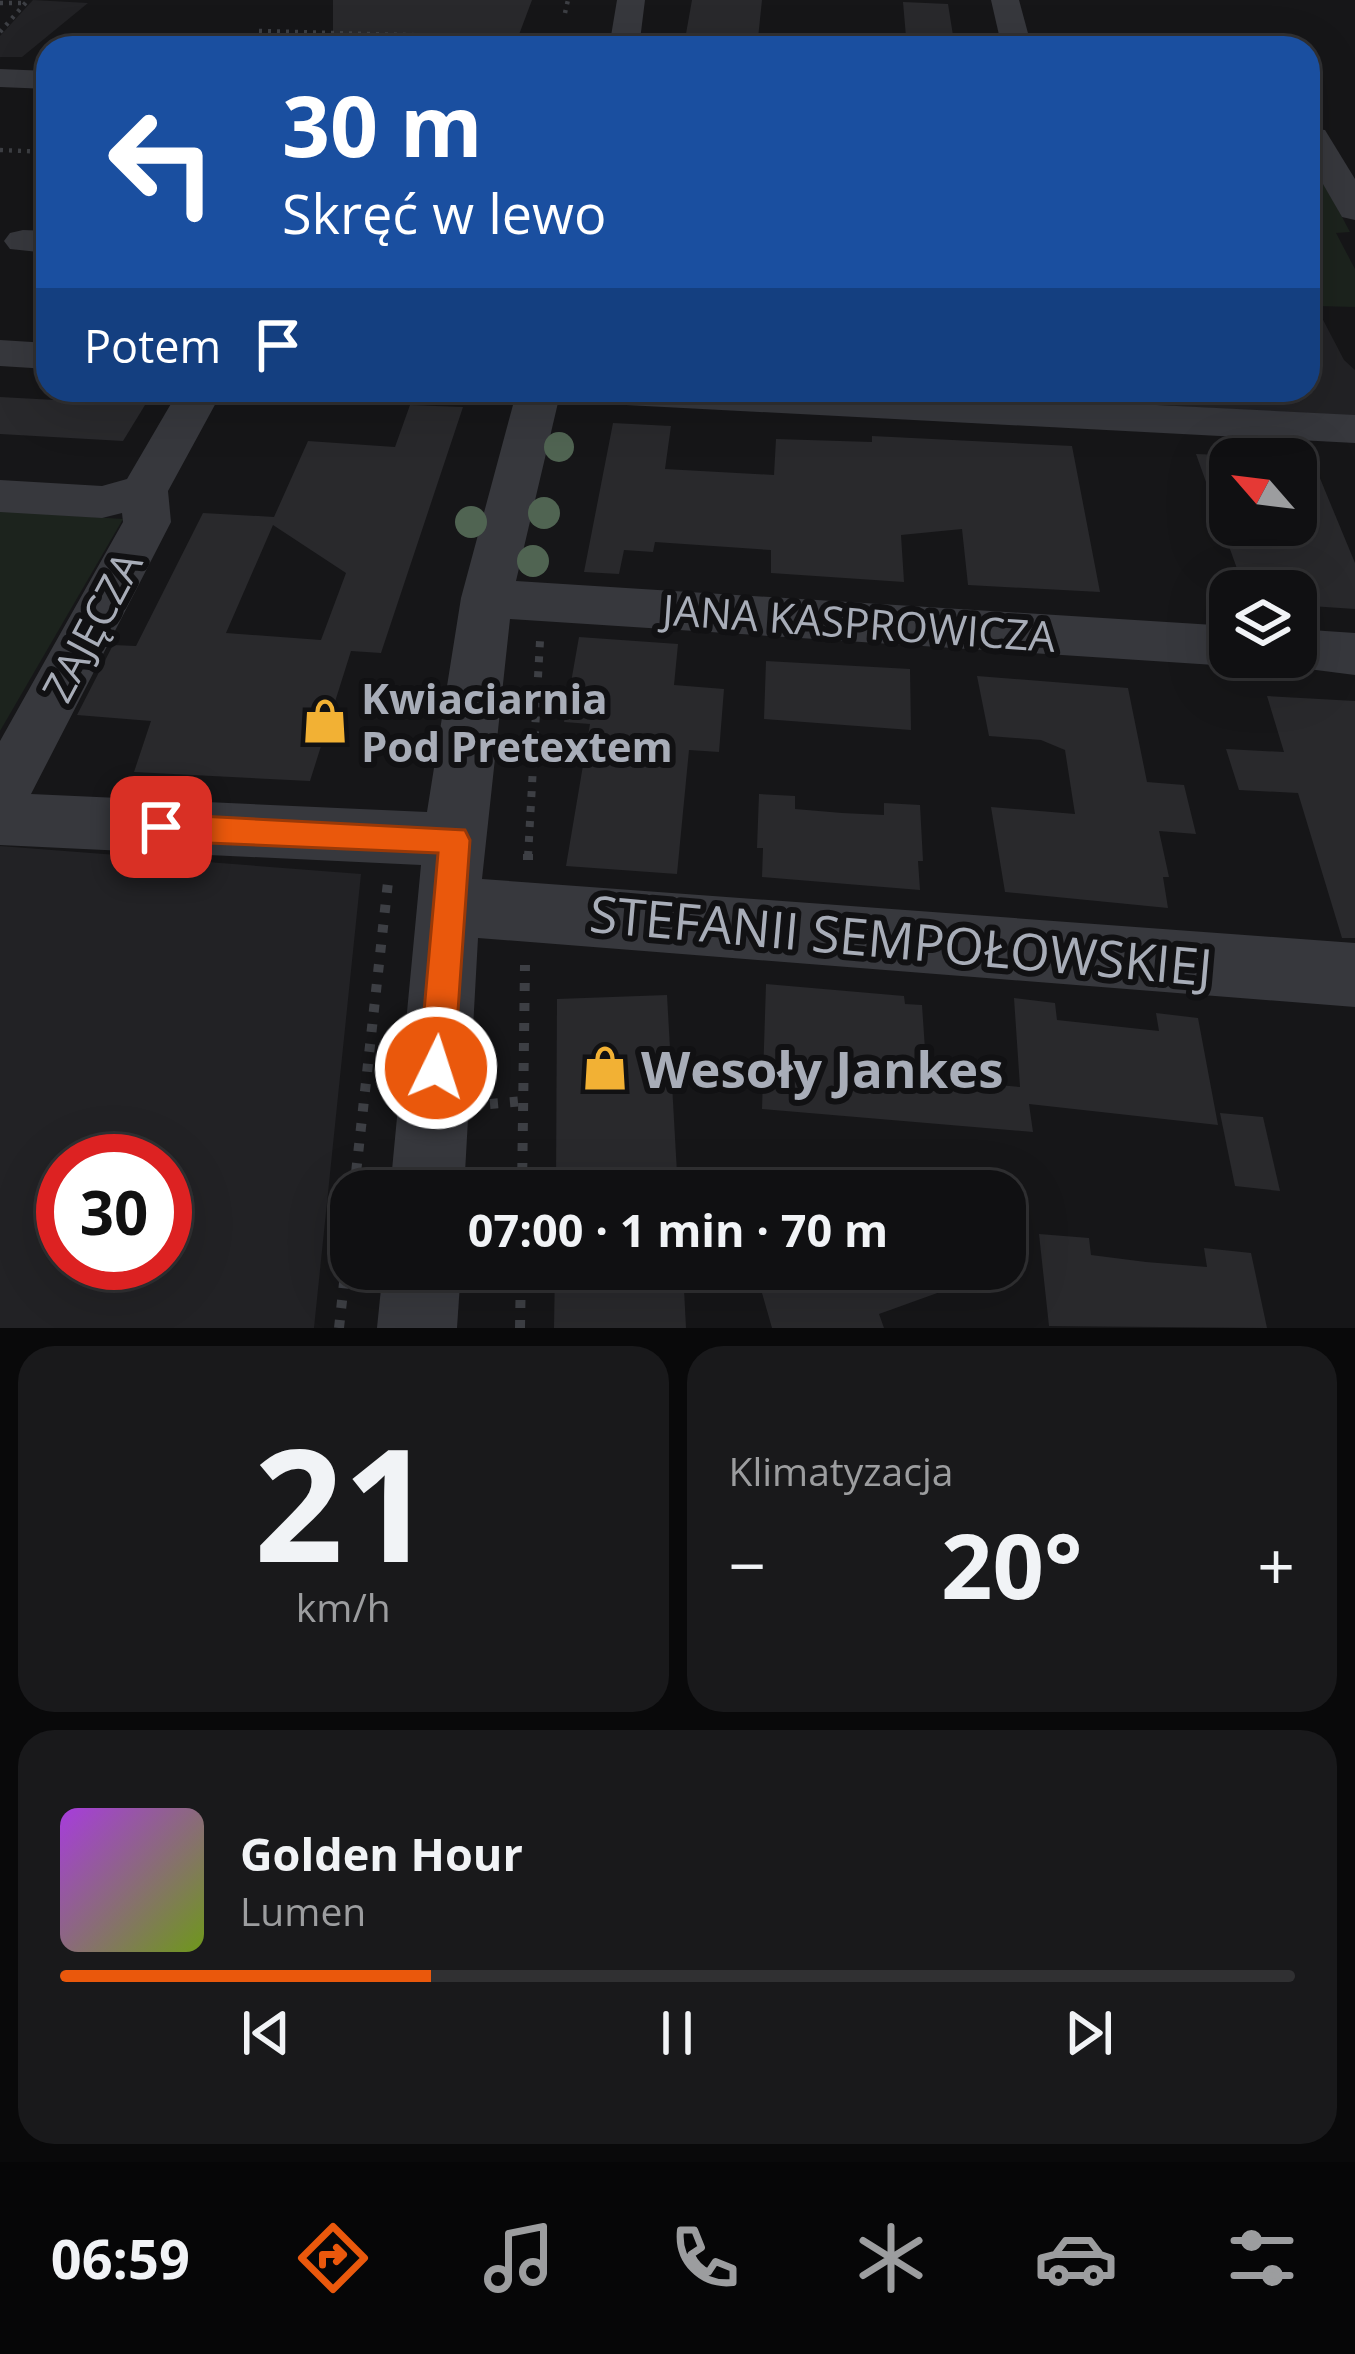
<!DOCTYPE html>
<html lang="pl">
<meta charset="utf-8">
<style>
body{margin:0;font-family:"Open Sans",sans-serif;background:#19191b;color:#f1f3f6;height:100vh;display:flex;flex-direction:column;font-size:45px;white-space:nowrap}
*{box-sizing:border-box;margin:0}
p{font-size:39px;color:#9c9d9f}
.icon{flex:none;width:66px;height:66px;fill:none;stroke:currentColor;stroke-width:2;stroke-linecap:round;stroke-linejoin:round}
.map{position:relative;height:1328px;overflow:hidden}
.drawer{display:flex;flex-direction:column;gap:18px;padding:18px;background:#09090a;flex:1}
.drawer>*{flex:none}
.top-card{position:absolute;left:36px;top:36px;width:1284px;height:366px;border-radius:36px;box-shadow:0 12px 48px #0002,0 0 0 3px #303032;background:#1a4fa0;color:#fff;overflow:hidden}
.needle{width:78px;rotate:298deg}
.fabs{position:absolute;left:1209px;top:438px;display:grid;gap:24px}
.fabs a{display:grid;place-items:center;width:108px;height:108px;border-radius:24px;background:#101012;box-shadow:0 12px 48px #0002,0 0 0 3px #303032;font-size:60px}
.speed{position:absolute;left:36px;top:1134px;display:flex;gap:24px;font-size:60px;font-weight:700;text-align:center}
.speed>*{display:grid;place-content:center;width:156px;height:156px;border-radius:50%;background:#101012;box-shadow:0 12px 48px #0002,0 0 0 3px #303032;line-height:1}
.speed .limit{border:18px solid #d22;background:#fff;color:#111}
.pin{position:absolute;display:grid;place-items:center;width:102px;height:102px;color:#fff;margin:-51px;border-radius:24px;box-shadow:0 6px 18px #0006}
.me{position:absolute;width:132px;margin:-66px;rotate:4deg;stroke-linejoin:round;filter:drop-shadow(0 0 9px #0008)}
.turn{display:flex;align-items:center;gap:42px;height:252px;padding:0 48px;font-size:54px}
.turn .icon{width:156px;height:156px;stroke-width:2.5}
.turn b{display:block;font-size:84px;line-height:102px}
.then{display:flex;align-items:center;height:114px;padding:0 48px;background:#0003;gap:24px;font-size:45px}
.big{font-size:90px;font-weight:700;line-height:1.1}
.drawer .widget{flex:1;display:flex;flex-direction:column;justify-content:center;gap:18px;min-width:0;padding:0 42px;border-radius:36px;background:#19191b}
.drawer .dial{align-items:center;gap:0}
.dial b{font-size:156px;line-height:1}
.song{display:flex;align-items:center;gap:36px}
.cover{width:144px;height:144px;border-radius:18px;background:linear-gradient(135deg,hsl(280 70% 55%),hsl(80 70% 35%))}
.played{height:12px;border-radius:6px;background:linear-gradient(90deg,#ea580c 30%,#303032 30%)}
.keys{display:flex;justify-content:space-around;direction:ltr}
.heat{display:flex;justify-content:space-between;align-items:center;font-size:66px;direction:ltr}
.drawer .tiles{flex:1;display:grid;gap:18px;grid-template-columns:1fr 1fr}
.widget:last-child{grid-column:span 2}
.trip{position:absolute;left:330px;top:1170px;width:696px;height:120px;border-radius:36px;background:#101012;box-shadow:0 12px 48px #0002,0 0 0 3px #303032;font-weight:700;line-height:120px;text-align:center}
.menu{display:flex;height:192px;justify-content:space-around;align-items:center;background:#060607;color:#9c9d9f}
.menu .icon{width:84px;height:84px}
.menu .active{color:#ea580c}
.menu b{font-size:54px;color:#f1f3f6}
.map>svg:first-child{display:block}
.built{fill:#222225;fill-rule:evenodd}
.green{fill:#1c231d}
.building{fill:#29292c;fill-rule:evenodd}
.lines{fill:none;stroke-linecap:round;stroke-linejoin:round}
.path-far3{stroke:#3d3f44;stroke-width:4.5;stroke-dasharray:3 6;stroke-linecap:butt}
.path-far2{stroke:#3d3f44;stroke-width:6;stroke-dasharray:4.5 8;stroke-linecap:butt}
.path-far1{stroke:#3d3f44;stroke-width:8;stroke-dasharray:6 9;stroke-linecap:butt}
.path{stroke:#3d3f44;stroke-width:10;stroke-dasharray:8 12;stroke-linecap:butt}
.minor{fill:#37383d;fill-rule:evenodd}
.tree{fill:#506452}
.route{fill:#ea580c;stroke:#983908;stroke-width:3}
.labels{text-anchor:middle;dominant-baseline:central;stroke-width:12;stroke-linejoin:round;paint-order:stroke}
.street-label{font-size:42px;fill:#a8adb8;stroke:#111113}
.poi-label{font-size:42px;font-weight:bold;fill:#a8adb8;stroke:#111113;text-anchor:start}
.near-street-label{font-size:51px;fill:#a8adb8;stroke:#111113}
.near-poi-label{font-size:51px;font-weight:bold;fill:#a8adb8;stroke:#111113;text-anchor:start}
</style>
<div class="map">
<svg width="1355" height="1328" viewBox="0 0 1355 1328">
<rect width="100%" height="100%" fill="#161618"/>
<!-- built -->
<g class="built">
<polygon points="33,0 88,3 22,57 0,57 0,36"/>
<polygon points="1308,291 1344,360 1355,370 1355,416 887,390 1308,390"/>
<path d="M0,846L361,874L314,1328H0ZM63,1161H165V1263H63Z"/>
</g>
<!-- green -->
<g class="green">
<polygon points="1308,162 1313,162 1350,232 1336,233 1355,269 1355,307 1316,306 1308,291"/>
<polygon points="0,511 123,519 0,731"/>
</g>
<!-- building -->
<g class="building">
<polygon points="333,0 532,0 514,48 333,48"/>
<polygon points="692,0 762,0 757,48 684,45"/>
<polygon points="903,2 948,4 955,48 907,48"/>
<polygon points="0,397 110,403 145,405 123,441 0,434"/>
<path d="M410,405L463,407L381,653L351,651L310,781L134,772L151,721L77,715L113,645L136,646L203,513L274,517L308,441L395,447ZM273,525L346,573L321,640L226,633Z"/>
<polygon points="613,423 671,426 665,469 774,475 776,439 872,442 872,436 1072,446 1100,592 968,585 962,529 901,535 904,582 771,573 771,550 655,542 653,552 624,550 619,574 584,572"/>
<path d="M1196,454L1312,459L1355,563V609L1296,605V591H1245ZM1230,459H1296V525H1230Z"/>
<polygon points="579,637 678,644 674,685 724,689 719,752 689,750 677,874 566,866 590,724 564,722"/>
<polygon points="766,661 910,669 911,730 764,719"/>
<polygon points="977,676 1128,688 1147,782 1184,785 1196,834 1159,831 1169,877 1163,877 1168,908 1005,892 991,807 1075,814 1065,750 1041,740 989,736"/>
<polygon points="1267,696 1355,701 1355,938 1342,938 1298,793 1239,790 1226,749 1284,752"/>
<polygon points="759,794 795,796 795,809 842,813 884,815 884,803 920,805 923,861 918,861 920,890 762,877 763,848 757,848"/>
<polygon points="766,984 904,996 905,1004 922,1005 927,1079 1020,1087 1014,998 1055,1003 1057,1020 1159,1031 1156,1013 1198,1018 1218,1125 1029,1104 1033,1132 762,1109"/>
<polygon points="667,995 678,1191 556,1191 557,999"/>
<polygon points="1220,1113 1263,1117 1280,1191 1235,1186"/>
<polygon points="1039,1234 1089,1238 1091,1255 1146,1262 1207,1267 1204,1248 1251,1253 1267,1328 1049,1326"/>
<polygon points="555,1269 683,1269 686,1328 554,1328"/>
<polygon points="787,1269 989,1269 990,1274 879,1314 884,1328 772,1328 758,1279"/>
</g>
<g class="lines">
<!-- path-far3 -->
<g class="path-far3">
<polyline points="0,3 24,3"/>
<polyline points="565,13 568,0"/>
<polyline points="259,31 520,38 516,48"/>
<polyline points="0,32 28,0"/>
<polyline points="0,150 48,152"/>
</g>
<!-- path-far2 -->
<polyline class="path-far2" points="110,403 118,390"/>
<!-- path-far1 -->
<polyline class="path-far1" points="528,857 540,641"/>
<!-- path -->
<g class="path">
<polyline points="528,860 528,854"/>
<polyline points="490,1104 523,1101"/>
<polyline points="354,1191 388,882"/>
<polyline points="522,1191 525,965"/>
<polyline points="339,1328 351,1220"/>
<polyline points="520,1328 521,1269"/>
</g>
<!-- minor -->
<g class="minor">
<polygon points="617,0 645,0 639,48 609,48"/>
<polygon points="991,0 1019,0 1032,48 1002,48"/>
<polygon points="0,69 48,71 48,89 0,87"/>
<polygon points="1308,128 1325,130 1355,179 1355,220 1342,217 1308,158"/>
<polygon points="23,230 48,231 48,253 10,249 4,241 10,233"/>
<polygon points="0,340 48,343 48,369 0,366"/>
<polygon points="179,390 223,390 168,491 171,522 31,794 427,812 461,598 517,390 561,390 516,581 1230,626 1230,657 1251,657 1230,666 510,619 482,879 1355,943 1355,1007 478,938 464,1191 390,1191 421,865 0,845 0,741 123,522 122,513 102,518 0,512 0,480 102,486 127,479"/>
<polygon points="566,390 859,390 1355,415 1355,443 588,403 573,399"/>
<polygon points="1296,629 1355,633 1355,675 1277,665 1273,657 1296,657"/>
<polygon points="383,1269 461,1269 457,1328 377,1328"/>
</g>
</g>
<!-- trees -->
<g class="tree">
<circle cx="559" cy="447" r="15"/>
<circle cx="544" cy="513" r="16"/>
<circle cx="471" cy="522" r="16"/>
<circle cx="533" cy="561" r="16"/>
</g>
<!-- route -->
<polygon class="route" points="161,814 465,830 470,840 454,1068 449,1080 436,1086 424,1080 419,1068 438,853 161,841 150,837 146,827 150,818"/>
<!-- icons -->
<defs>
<g id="shop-bare" transform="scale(3.6)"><path d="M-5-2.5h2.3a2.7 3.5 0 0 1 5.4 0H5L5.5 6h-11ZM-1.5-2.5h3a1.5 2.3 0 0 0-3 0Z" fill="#f2b134" stroke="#111113" stroke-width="2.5" paint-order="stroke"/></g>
</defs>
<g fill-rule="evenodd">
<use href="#shop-bare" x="325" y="721"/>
<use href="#shop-bare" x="605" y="1068"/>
</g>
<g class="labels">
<!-- street labels -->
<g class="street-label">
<text transform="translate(859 622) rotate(4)">JANA KASPROWICZA</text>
<text transform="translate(91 626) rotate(-62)">ZAJĘCZA</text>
</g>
<!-- poi labels -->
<g class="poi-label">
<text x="361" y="697">Kwiaciarnia<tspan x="361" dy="48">Pod Pretextem</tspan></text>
</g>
<!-- near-street labels -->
<g class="near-street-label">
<text transform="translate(901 939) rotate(5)">STEFANII SEMPOŁOWSKIEJ</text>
</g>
<!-- near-poi labels -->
<g class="near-poi-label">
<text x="641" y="1068">Wesoły Jankes</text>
</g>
</g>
</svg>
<div class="fabs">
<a><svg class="needle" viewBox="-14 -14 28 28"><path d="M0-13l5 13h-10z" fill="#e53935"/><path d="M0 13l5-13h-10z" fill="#9c9d9f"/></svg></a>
<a><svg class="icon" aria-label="layers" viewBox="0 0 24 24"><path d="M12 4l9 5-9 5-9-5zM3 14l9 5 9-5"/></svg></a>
</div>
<div class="speed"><div class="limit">30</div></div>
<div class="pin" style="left:161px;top:827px;background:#d93025"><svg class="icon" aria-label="arrive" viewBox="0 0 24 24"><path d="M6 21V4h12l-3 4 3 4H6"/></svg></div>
<svg class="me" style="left:436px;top:1068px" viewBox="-20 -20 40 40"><circle r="17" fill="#ea580c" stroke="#fff" stroke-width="3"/><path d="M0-11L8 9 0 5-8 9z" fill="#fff"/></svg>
<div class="trip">07:00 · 1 min · 70 m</div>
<div class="top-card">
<div class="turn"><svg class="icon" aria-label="left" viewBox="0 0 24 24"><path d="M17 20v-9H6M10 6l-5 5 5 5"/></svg><div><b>30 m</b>Skręć w lewo</div></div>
<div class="then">Potem<svg class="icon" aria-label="arrive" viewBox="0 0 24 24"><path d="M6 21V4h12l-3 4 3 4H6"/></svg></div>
</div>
</div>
<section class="drawer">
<div class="tiles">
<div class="widget dial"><b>21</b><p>km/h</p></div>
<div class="widget"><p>Klimatyzacja</p>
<div class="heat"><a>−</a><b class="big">20°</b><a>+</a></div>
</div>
<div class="widget">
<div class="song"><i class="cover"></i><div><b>Golden Hour</b><p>Lumen</p></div></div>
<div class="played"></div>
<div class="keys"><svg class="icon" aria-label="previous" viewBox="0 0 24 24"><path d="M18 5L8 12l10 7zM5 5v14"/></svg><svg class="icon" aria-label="pause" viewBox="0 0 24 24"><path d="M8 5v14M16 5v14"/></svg><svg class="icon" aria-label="next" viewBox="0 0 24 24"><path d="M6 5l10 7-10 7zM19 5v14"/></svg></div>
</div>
</div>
</section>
<nav class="menu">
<b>06:59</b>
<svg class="icon active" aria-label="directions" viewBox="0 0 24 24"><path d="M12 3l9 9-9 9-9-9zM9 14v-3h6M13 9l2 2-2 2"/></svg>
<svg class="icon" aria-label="music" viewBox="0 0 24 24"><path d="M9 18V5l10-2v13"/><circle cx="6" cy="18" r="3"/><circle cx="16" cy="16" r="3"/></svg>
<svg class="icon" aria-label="phone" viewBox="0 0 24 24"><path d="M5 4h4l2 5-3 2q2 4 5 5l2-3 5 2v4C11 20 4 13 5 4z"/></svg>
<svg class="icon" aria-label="climate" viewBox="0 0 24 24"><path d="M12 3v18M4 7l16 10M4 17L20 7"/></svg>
<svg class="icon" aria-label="car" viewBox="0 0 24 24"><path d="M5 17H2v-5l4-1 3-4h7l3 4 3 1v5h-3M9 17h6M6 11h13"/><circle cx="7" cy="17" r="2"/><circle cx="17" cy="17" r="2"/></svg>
<svg class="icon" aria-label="filters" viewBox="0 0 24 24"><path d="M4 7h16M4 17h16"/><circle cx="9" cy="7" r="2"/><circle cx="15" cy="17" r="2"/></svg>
</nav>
